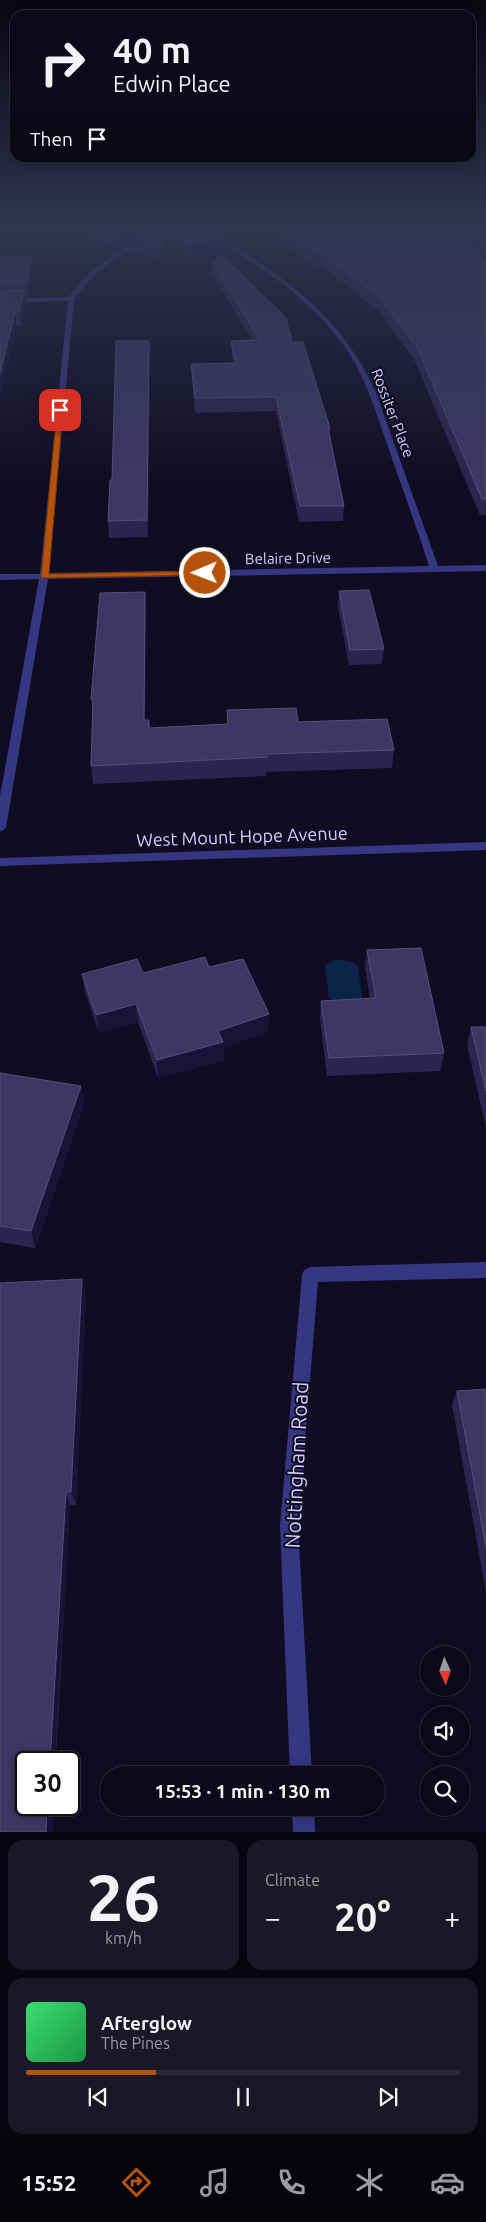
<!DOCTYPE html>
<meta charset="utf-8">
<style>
body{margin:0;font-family:Ubuntu,sans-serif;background:#1a1827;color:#f1f3f6;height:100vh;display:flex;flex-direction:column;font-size:19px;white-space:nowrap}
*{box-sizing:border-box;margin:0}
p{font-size:16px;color:#9a9aa2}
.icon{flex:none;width:28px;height:28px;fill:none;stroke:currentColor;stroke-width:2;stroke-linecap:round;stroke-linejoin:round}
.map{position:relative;height:1832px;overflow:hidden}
.sheet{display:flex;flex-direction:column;gap:8px;padding:8px;background:#07060e;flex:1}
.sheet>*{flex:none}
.guide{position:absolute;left:10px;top:10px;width:466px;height:152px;border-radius:15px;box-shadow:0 2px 12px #0003,0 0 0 1px #2c2b39;background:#0c0a1a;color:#f1f3f6;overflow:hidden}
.needle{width:32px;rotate:177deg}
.tools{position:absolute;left:420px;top:1646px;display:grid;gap:10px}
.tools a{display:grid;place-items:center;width:50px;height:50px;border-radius:50%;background:#0c0a1a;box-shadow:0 2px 12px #0003,0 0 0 1px #2c2b39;font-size:25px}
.speed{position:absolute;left:15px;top:1751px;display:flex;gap:10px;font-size:25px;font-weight:700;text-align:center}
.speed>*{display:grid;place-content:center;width:65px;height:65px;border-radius:50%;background:#0c0a1a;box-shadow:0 2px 12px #0003,0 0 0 1px #2c2b39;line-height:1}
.speed .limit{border:2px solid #111;border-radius:8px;background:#fff;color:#111}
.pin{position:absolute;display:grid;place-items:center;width:42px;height:42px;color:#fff;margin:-21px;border-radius:10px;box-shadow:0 2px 8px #0006}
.me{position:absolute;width:55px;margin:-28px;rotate:269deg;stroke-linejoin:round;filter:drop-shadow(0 0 4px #0008)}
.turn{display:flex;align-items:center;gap:18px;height:105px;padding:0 20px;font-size:22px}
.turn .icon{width:65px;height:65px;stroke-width:2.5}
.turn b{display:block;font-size:35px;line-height:42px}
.then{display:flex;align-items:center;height:48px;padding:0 20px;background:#0003;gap:10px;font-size:19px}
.big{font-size:38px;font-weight:600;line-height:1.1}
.sheet .widget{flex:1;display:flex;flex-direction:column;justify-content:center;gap:8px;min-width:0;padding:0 18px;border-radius:15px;background:#1a1827}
.sheet .dial{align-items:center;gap:0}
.dial b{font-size:65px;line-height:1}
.song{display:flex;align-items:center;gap:15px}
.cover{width:60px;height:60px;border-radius:8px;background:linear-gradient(135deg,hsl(140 70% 55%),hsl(140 70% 35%))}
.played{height:5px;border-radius:2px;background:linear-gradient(90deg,#b45309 30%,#2c2b39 30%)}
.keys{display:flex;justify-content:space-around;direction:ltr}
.heat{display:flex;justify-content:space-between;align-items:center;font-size:28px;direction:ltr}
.sheet .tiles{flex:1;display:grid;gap:8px;grid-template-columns:1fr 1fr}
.widget:last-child{grid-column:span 2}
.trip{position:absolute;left:100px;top:1766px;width:285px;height:50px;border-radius:25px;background:#0c0a1a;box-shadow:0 2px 12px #0003,0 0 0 1px #2c2b39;font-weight:600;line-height:50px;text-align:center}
.tabs{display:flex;height:80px;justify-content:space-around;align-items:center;background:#05040a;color:#9a9aa2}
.tabs .icon{width:35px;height:35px}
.tabs .selected{color:#b45309}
.tabs b{font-size:22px;color:#f1f3f6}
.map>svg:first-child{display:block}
.water{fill:#0b2549}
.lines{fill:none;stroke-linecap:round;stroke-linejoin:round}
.minor{fill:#363783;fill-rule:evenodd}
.wall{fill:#2c2551}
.shaded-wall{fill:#191437}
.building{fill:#3d3764;stroke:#554f7c}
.route{fill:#b45309;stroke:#753606}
.labels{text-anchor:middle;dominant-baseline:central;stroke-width:4;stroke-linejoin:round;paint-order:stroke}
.far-street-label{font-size:15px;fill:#d2cfff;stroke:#100d23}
.street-label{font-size:18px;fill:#d2cfff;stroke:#100d23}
.near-street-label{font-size:21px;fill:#d2cfff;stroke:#100d23}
</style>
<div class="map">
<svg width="486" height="1832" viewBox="0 0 486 1832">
<rect width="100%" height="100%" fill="#100d23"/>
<!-- water -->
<polygon class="water" points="339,960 350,961 358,966 362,998 359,1003 335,1003 329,997 325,966 332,961"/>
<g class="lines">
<!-- minor -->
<g class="minor">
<path d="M191,225H200C189,230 176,233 164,236C126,248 98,267 74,299L49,573L429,566C416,525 401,485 387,444C376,413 367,381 349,353C316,302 263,267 210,238L212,235C228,242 244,252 258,262C309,295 352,337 376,393L438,566L486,565V571L48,579L6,828L0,832V796L39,579L0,580V574H40L68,301L0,303V299L69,297C104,251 137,239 191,225Z"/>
<polygon points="486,842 486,850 0,866 0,858"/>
<polygon points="486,1262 486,1278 318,1282 298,1526 312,1775 290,1775 280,1526 302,1275 304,1270 310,1267"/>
<polygon points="292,1808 314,1808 315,1832 293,1832"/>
</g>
</g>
<!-- wall -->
<g class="wall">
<polygon points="75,225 216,225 216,232 227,251 187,258 168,237 168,230 163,231 161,229 163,260 133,252 132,244 121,248 76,235"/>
<polygon points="257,225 486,225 486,256 473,250 486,260 486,515 480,515 415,361 380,312 321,265 314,266"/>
<polygon points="0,257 33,269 27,296 25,296 26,304 21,326 17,326 0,398"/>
<polygon points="212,262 292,342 330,428 329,436 344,506 343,521 299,522 276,411 195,413 192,378 191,364 233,363 232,355 231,341 252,340 212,275"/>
<polygon points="149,341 150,355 148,537 109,538 108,521 112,480"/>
<polygon points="339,591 384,649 382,664 349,665 338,606"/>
<polygon points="147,609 145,720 149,728 227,724 227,710 298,722 394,750 392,768 266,772 266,776 93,784 91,766 93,716 91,699"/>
<polygon points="367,950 444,1053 440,1071 327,1076 320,1019 321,1001 370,999 365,968"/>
<polygon points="209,967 268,1032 224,1047 224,1060 158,1078 138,1022 99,1033 85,992 82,974 143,973"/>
<polygon points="471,1027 486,1027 486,1128 467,1045"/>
<polygon points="0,1073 81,1086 84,1104 35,1248 0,1242"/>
<polygon points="82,1279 86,1295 76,1505 70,1505 52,1832 0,1832"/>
<polygon points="486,1389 486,1592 452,1405 457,1391"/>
</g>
<!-- shaded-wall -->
<g class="shaded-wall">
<polygon points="145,225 161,225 161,232 132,239 132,244 121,248 121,236"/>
<polygon points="162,225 168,225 168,230 163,231"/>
<polygon points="227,238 227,251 187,258 186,245"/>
<polygon points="321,252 321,265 314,266 315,253"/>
<polygon points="32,256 33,269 27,296 26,283"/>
<polygon points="24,290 26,304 21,326 19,312"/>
<polygon points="15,312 17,326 0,398 0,374"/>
<polygon points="149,341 150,355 148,537 147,520"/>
<polygon points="145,592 147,609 145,738 144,720"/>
<polygon points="136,1004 138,1022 99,1033 96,1015"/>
<polygon points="269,1014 268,1032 224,1047 224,1060 158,1078 157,1060 218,1031"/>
<polygon points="81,1086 84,1104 35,1248 31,1231"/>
<polygon points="82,1279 86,1295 76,1505 71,1492"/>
<polygon points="66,1492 70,1505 55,1762 50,1762"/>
<polygon points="47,1805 53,1805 52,1832 46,1832"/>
</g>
<!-- building -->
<g class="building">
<polygon points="84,225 145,225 121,236"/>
<polygon points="168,225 205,225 227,238 186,245"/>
<polygon points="275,225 441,225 486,260 486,499 482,499 417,347 381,299 321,252 315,253"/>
<polygon points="442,225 478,225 486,231 486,242"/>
<polygon points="161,227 162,247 132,239"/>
<polygon points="222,255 286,318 292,342 303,342 330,428 328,428 344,506 300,506 276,397 195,398 191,364 236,363 231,341 260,340 212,262"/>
<polygon points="32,256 26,283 0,284 0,257"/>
<polygon points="24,290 19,312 15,312 0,374 0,291"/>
<polygon points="116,341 149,341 147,520 108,521 110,480 112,480"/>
<polygon points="369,590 384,649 350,650 339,591"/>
<polygon points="145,592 144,720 149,720 149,728 228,724 227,710 296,708 298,722 387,719 394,750 266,754 267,757 91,766 93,699 91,699 100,593"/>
<polygon points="421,948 444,1053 329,1058 321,1001 376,998 367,950"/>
<polygon points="205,957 209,967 243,959 269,1014 218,1031 223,1042 157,1060 136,1004 96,1015 82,974 137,959 143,973"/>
<polygon points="471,1027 486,1027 486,1091"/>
<polygon points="0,1073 81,1086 31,1231 0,1226"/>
<polygon points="82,1279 71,1492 66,1492 50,1762 26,1762 26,1805 47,1805 46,1832 0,1832 0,1283"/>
<polygon points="486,1389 486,1547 457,1391"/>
</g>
<!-- sky -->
<linearGradient id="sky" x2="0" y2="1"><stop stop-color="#090713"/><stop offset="0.47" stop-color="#313550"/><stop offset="1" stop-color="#313550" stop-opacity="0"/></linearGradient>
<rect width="486" height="482" fill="url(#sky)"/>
<!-- route -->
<polygon class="route" points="60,408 63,410 49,574 205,571 208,571 208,575 41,578 57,410"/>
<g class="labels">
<!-- far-street labels -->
<g class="far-street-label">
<text transform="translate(393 413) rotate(69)">Rossiter Place</text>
<text transform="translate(288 558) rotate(-1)">Belaire Drive</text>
</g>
<!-- street labels -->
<g class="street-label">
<text transform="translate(242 836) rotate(-2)">West Mount Hope Avenue</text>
</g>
<!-- near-street labels -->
<g class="near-street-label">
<text transform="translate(296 1465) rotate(-87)">Nottingham Road</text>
</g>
</g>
</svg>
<div class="tools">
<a><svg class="needle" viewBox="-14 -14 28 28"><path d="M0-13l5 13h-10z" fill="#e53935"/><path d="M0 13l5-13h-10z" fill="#9a9aa2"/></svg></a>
<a><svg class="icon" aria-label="sound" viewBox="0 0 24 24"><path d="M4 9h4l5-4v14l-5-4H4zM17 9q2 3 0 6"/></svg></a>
<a><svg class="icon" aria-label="search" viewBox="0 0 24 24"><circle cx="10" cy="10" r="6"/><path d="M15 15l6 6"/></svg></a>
</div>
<div class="speed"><div class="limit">30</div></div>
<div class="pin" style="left:60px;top:410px;background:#d93025"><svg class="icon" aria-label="arrive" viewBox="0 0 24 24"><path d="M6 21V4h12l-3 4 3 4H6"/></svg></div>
<svg class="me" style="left:205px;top:573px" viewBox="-20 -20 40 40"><circle r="17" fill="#b45309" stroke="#fff" stroke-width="3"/><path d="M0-11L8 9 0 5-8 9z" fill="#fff"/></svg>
<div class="trip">15:53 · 1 min · 130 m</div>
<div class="guide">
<div class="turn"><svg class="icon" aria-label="right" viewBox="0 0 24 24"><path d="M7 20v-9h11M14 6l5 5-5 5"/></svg><div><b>40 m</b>Edwin Place</div></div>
<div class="then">Then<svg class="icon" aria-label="arrive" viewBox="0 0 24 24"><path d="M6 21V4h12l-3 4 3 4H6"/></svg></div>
</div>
</div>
<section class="sheet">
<div class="tiles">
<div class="widget dial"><b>26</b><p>km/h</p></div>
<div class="widget"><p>Climate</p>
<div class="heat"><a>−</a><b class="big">20°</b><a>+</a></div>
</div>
<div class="widget">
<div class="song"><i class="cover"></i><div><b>Afterglow</b><p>The Pines</p></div></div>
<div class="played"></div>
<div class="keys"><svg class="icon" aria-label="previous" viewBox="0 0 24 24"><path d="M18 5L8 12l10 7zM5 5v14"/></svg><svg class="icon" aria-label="pause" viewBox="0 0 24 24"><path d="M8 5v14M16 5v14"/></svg><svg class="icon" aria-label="next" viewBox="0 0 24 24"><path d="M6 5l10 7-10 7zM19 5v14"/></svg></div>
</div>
</div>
</section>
<nav class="tabs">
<b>15:52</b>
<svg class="icon selected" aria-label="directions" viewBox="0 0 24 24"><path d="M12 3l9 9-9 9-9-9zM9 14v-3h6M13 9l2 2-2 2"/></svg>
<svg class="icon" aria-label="music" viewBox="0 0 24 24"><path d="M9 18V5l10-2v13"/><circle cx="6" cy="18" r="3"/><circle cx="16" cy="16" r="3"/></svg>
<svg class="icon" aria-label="phone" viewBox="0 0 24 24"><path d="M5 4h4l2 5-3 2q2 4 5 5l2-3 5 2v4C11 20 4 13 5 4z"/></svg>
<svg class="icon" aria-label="climate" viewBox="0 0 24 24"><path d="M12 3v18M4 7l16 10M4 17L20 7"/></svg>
<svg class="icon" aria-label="car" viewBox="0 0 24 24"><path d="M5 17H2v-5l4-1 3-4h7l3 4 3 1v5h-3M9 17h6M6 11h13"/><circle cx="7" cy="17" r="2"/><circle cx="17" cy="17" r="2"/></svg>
</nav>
